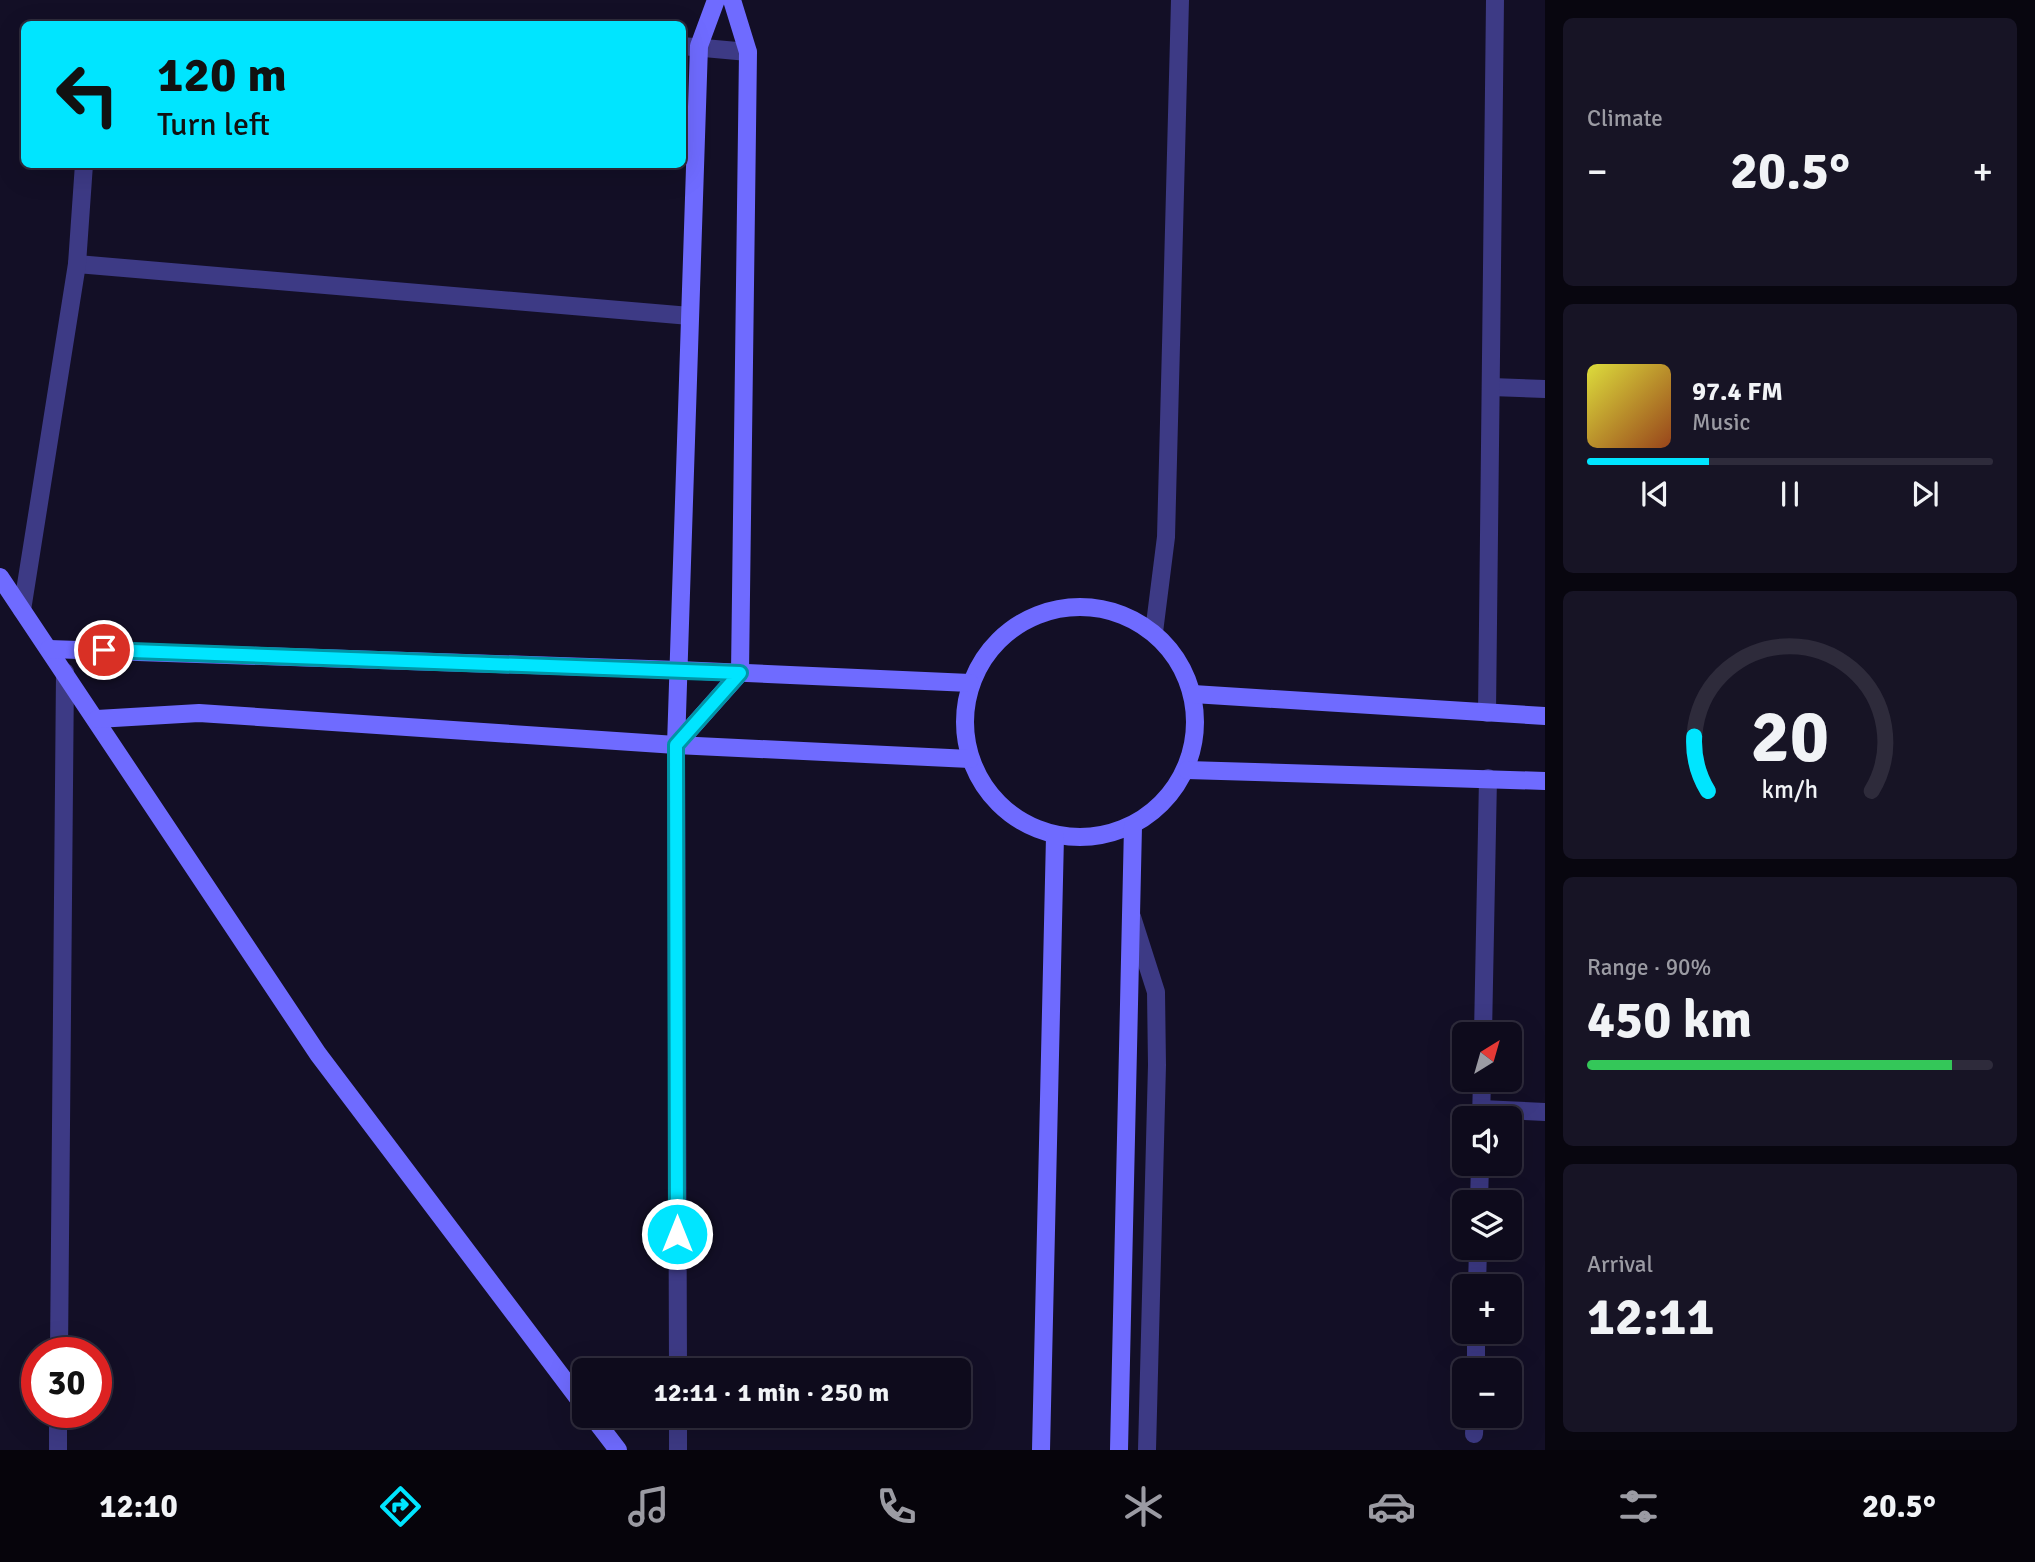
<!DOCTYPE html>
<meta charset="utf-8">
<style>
body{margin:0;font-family:Signika,sans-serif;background:#171425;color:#f1f3f6;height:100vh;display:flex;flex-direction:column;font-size:26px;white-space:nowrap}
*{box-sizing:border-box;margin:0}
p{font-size:23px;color:#9b9ba3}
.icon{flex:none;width:38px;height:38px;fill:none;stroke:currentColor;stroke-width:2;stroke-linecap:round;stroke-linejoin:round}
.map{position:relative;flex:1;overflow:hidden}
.drawer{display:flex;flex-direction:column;gap:18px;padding:18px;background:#08060f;width:490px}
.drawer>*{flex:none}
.top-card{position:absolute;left:21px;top:21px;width:665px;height:147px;border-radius:10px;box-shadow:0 7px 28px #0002,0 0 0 2px #2e2b3b;background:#00e5ff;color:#111;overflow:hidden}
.needle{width:46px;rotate:37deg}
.controls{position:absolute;left:1452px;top:1022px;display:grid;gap:14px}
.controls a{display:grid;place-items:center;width:70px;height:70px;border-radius:10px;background:#0e0b1c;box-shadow:0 7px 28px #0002,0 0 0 2px #2e2b3b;font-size:35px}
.speed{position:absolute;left:21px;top:1337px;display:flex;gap:14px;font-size:35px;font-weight:700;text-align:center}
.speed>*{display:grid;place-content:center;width:91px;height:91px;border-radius:50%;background:#0e0b1c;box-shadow:0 7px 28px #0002,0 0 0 2px #2e2b3b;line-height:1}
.speed .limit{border:10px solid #d22;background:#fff;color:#111}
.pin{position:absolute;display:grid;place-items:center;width:60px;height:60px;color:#fff;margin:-30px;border:4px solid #fff;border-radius:50%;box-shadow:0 2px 7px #0007}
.me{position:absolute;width:77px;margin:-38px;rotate:0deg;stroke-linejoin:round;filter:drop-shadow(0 0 5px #0008)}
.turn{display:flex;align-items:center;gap:24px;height:147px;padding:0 21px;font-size:32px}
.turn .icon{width:91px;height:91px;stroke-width:2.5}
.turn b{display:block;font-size:49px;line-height:60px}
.big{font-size:52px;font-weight:700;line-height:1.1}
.drawer .tile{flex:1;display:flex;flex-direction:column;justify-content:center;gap:10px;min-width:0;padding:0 24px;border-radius:10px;background:#171425}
.drawer .dial{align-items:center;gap:0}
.dial svg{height:182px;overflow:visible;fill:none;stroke:#2e2b3b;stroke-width:7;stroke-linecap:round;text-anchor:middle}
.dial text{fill:#f1f3f6;stroke:none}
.song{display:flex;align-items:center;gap:21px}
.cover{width:84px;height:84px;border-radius:10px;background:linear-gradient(135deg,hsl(60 70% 55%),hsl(20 70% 35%))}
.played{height:7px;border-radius:4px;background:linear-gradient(90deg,#00e5ff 30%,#2e2b3b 30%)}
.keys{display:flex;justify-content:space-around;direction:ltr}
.heat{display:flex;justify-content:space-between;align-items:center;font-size:38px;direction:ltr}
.charge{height:10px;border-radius:5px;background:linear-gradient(90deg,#34c759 90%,#2e2b3b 0)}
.trip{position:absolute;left:572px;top:1358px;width:399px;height:70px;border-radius:10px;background:#0e0b1c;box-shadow:0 7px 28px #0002,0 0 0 2px #2e2b3b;font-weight:700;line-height:70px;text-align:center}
.tab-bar{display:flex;height:112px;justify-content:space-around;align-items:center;background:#06040b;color:#9b9ba3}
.tab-bar .icon{width:49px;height:49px}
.tab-bar .current{color:#00e5ff}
.tab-bar b{font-size:32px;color:#f1f3f6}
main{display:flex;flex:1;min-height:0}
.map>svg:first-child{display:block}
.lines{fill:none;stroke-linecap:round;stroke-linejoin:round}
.street{stroke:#3d3a85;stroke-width:18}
.secondary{stroke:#6f6bff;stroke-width:18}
.route-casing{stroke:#0095a6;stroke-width:18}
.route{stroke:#00e5ff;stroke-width:12}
</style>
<main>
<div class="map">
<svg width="1545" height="1450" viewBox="0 0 1545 1450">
<rect width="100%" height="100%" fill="#130f26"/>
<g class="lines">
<!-- street -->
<g class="street">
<polyline points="682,46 748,52"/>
<polyline points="77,264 690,316"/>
<polyline points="1491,387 1545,389"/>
<polyline points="22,610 77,264 84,164"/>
<polyline points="1154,632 1166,537 1180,0"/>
<polyline points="1487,713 1495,0"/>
<polyline points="676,745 678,1370"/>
<polyline points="1132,917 1156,992 1157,1065 1147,1450"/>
<polyline points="1483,1034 1488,778"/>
<polyline points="1481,1109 1545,1112"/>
<polyline points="1481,1118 1482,1080"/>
<polyline points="1479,1202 1480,1164"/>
<polyline points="1477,1286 1478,1248"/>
<polyline points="59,1353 65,672"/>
<polyline points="1476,1370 1476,1332"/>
<polyline points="678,1416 678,1450"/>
<polyline points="1474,1434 1475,1416"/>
<polyline points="58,1450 58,1412"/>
</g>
<!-- secondary -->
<g class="secondary">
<polyline points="716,0 699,46 676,745 740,673 748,52 732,0"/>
<polyline points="0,577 318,1054 584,1406"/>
<circle cx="1080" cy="722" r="115"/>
<polyline points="49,649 678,670 970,683"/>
<polyline points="1193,694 1545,716"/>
<polyline points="97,719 199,713 676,745 970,759"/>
<polyline points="1187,770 1545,781"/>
<polyline points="592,1416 618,1450"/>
<polyline points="1041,1450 1055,836"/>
<polyline points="1119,1450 1133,826"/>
</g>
</g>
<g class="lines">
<!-- route casing -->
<g class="route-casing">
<polyline id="route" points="104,650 740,673 676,745 677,1234"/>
</g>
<!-- route -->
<use href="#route" class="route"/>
</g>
</svg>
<div class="controls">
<a><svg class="needle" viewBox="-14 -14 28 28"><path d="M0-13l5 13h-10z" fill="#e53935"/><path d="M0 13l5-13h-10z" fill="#9b9ba3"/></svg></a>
<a><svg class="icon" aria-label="sound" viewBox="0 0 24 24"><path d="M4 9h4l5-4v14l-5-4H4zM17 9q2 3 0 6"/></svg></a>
<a><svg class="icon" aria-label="layers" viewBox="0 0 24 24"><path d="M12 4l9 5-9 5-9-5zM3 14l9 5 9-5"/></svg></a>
<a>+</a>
<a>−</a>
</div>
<div class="speed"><div class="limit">30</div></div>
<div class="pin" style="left:104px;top:650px;background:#d93025"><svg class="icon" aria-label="arrive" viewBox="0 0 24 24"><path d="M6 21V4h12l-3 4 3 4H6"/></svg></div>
<svg class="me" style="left:677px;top:1234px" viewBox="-20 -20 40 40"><circle r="17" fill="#00e5ff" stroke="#fff" stroke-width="3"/><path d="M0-11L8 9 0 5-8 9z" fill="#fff"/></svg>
<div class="trip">12:11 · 1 min · 250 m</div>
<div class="top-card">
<div class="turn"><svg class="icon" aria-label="left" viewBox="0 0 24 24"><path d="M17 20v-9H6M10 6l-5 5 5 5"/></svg><div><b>120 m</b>Turn left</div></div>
</div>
</div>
<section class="drawer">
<div class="tile"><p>Climate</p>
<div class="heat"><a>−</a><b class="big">20.5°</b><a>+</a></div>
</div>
<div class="tile">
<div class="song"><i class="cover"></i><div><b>97.4 FM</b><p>Music</p></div></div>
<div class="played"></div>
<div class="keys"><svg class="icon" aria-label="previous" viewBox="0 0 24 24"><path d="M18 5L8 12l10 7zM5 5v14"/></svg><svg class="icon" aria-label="pause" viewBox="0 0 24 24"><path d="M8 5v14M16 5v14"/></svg><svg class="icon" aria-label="next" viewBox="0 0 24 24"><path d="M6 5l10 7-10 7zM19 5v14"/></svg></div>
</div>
<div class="tile dial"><svg viewBox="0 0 100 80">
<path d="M14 69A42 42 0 1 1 86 69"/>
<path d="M14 69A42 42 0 0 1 8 45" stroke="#00e5ff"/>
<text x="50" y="56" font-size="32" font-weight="700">20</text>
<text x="50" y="72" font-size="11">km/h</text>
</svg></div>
<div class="tile"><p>Range · 90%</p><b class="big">450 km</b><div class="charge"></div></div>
<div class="tile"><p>Arrival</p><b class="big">12:11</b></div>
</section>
</main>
<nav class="tab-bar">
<b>12:10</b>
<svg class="icon current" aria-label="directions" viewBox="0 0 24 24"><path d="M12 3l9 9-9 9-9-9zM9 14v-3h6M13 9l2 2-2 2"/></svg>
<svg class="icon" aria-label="music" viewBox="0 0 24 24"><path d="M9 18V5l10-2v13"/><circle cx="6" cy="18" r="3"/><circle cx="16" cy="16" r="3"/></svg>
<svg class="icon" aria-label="phone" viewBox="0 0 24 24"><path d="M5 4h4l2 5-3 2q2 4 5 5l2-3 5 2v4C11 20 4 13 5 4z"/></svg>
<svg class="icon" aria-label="climate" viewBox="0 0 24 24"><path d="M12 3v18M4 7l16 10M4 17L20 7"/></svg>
<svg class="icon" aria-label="car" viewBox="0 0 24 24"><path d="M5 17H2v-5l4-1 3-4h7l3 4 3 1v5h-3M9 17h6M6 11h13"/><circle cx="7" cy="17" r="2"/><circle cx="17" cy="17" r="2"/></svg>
<svg class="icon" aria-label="filters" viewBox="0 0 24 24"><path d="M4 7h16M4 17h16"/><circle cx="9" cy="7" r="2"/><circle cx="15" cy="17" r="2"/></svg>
<b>20.5°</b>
</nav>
